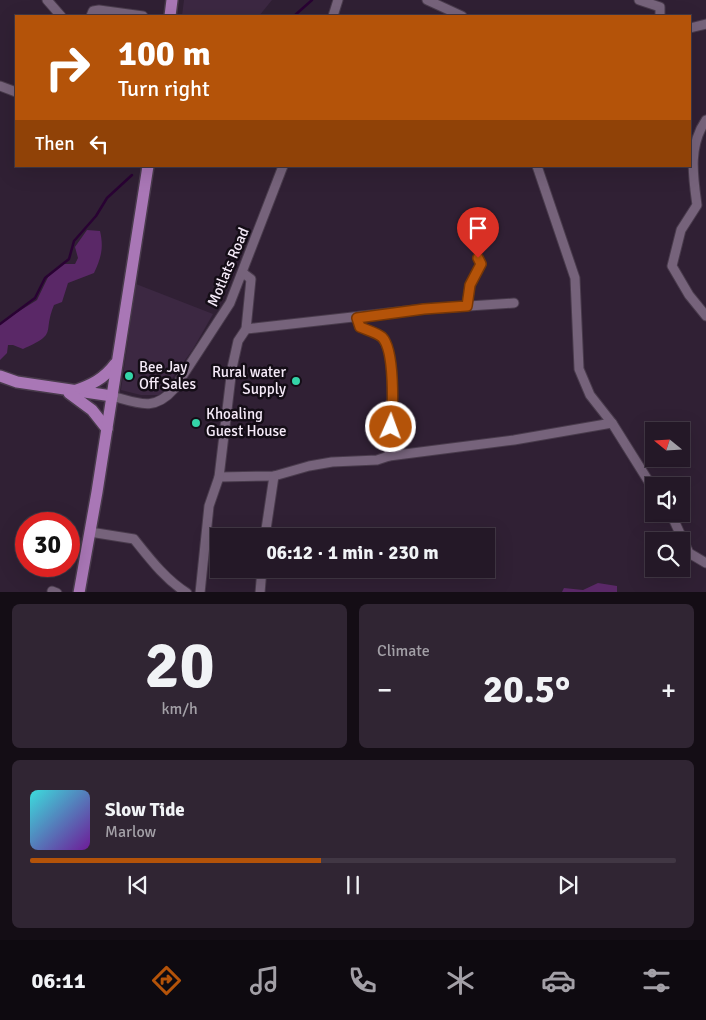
<!DOCTYPE html>
<meta charset="utf-8">
<style>
body{margin:0;font-family:Signika,sans-serif;background:#302533;color:#f1f3f6;height:100vh;display:flex;flex-direction:column;font-size:19px;white-space:nowrap}
*{box-sizing:border-box;margin:0}
p{font-size:16px;color:#a3a0a7}
.icon{flex:none;width:28px;height:28px;fill:none;stroke:currentColor;stroke-width:2;stroke-linecap:round;stroke-linejoin:round}
.map{position:relative;height:592px;overflow:hidden}
.panel{display:flex;flex-direction:column;gap:12px;padding:12px;background:#140d15;flex:1}
.panel>*{flex:none}
.banner{position:absolute;left:15px;top:15px;width:676px;height:152px;border-radius:0px;box-shadow:0 5px 20px #0002,0 0 0 1px #413744;background:#b45309;color:#fff;overflow:hidden}
.needle{width:32px;rotate:288deg}
.buttons{position:absolute;left:645px;top:422px;display:grid;gap:10px}
.buttons a{display:grid;place-items:center;width:45px;height:45px;border-radius:0px;background:#241827;box-shadow:0 5px 20px #0002,0 0 0 1px #413744;font-size:25px}
.speed{position:absolute;left:15px;top:512px;display:flex;gap:10px;font-size:25px;font-weight:700;text-align:center}
.speed>*{display:grid;place-content:center;width:65px;height:65px;border-radius:50%;background:#241827;box-shadow:0 5px 20px #0002,0 0 0 1px #413744;line-height:1}
.speed .limit{border:8px solid #d22;background:#fff;color:#111}
.pin{position:absolute;display:grid;place-items:center;width:42px;height:42px;color:#fff;margin:-51px -21px;border-radius:50% 50% 50% 0;rotate:-45deg;box-shadow:0 0 5px #0007}
.pin .icon{rotate:45deg}
.me{position:absolute;width:55px;margin:-28px;rotate:2deg;stroke-linejoin:round;filter:drop-shadow(0 0 4px #0008)}
.turn{display:flex;align-items:center;gap:18px;height:105px;padding:0 20px;font-size:22px}
.turn .icon{width:65px;height:65px;stroke-width:2.5}
.turn b{display:block;font-size:35px;line-height:42px}
.then{display:flex;align-items:center;height:48px;padding:0 20px;background:#0003;gap:10px;font-size:19px}
.big{font-size:38px;font-weight:700;line-height:1.1}
.panel .card{flex:1;display:flex;flex-direction:column;justify-content:center;gap:8px;min-width:0;padding:0 18px;border-radius:8px;background:#302533}
.panel .dial{align-items:center;gap:0}
.dial b{font-size:65px;line-height:1}
.song{display:flex;align-items:center;gap:15px}
.cover{width:60px;height:60px;border-radius:8px;background:linear-gradient(135deg,hsl(180 70% 55%),hsl(280 70% 35%))}
.played{height:5px;border-radius:2px;background:linear-gradient(90deg,#b45309 45%,#413744 45%)}
.keys{display:flex;justify-content:space-around;direction:ltr}
.heat{display:flex;justify-content:space-between;align-items:center;font-size:28px;direction:ltr}
.panel .tiles{flex:1;display:grid;gap:12px;grid-template-columns:1fr 1fr}
.card:last-child{grid-column:span 2}
.trip{position:absolute;left:210px;top:528px;width:285px;height:50px;border-radius:0px;background:#241827;box-shadow:0 5px 20px #0002,0 0 0 1px #413744;font-weight:700;line-height:50px;text-align:center}
.tab-bar{display:flex;height:80px;justify-content:space-around;align-items:center;background:#0e0a10;color:#a3a0a7}
.tab-bar .icon{width:35px;height:35px}
.tab-bar .on{color:#b45309}
.tab-bar b{font-size:22px;color:#f1f3f6}
.map>svg:first-child{display:block}
.built{fill:#3c2842}
.green{fill:#5a2867}
.lines{fill:none;stroke-linecap:round;stroke-linejoin:round}
.stream{stroke:#290233;stroke-width:2.5}
.minor-casing{stroke:#493b4c;stroke-width:11}
.major-casing{stroke:#493b4c;stroke-width:14}
.minor{stroke:#76637b;stroke-width:9}
.major{stroke:#a977b6;stroke-width:11}
.route-casing{stroke:#753606;stroke-width:12}
.route{stroke:#b45309;stroke-width:9}
.poi-dot{fill:#34d4a8;stroke:#140d16;stroke-width:2}
.labels{text-anchor:middle;dominant-baseline:central;stroke-width:5;stroke-linejoin:round;paint-order:stroke}
.street-label{font-size:15px;fill:#f6ebf9;stroke:#140d16}
.poi-label{font-size:15px;fill:#f6ebf9;stroke:#140d16;text-anchor:start}
</style>
<div class="map">
<svg width="706" height="593" viewBox="0 0 706 593">
<rect width="100%" height="100%" fill="#302034"/>
<!-- built -->
<g class="built">
<polygon points="184,0 272,0 259,16 182,16"/>
<polygon points="136,284 213,314 193,349 160,395 141,395 121,390"/>
</g>
<!-- green -->
<g class="green">
<path d="M87,230L100,231C104,248 101,258 94,273L68,283L62,302L54,305C42,334 59,333 23,349L13,345H8L7,353L0,360V323L37,300L50,273L63,264H75L78,258L75,247Z"/>
<polygon points="598,583 617,586 617,592 562,592 564,588 583,590"/>
</g>
<g class="lines">
<!-- stream -->
<g class="stream">
<polyline points="294,16 312,0"/>
<polyline points="0,324 35,298 45,278 69,259 74,241 96,216 107,198 132,175"/>
</g>
<!-- minor casing -->
<g class="minor-casing">
<g id="minor">
<polyline points="47,0 61,16"/>
<polyline points="427,0 462,16"/>
<polyline points="639,0 660,7 660,16"/>
<polyline points="91,16 93,11 99,10 143,16"/>
<polyline points="333,16 338,0"/>
<polyline points="690,28 706,24"/>
<polyline points="0,86 16,92"/>
<path d="M706,120C688,146 693,176 697,205L681,230L672,266L689,295L706,316"/>
<polyline points="537,166 575,278 579,369 590,395 612,423 654,490"/>
<polyline points="467,306 470,285 481,264 478,258"/>
<path d="M357,318L360,327C366,330 377,332 381,337C398,352 391,433 389,456"/>
<polyline points="246,329 424,309 514,303"/>
<path d="M112,396C138,403 154,412 174,389L230,303L283,166"/>
<polyline points="219,477 274,476 309,466 332,462 377,460 389,456 514,440 612,423"/>
<polyline points="671,514 689,553 706,563"/>
<path d="M90,532L134,539C150,559 165,579 187,593"/>
<polyline points="265,536 274,476"/>
<polyline points="52,591 57,593"/>
<polyline points="200,593 209,506 219,477 232,368 238,341 246,329 251,279 243,273"/>
<polyline points="260,593 262,569"/>
</g>
</g>
<!-- major casing -->
<g class="major-casing">
<g id="major">
<polyline points="170,16 172,0"/>
<polyline points="0,376 17,382 112,396"/>
<path d="M74,391C91,385 104,379 115,364"/>
<polyline points="69,393 92,410 107,429"/>
<polyline points="79,593 97,492 148,166"/>
</g>
</g>
<!-- minor -->
<use href="#minor" class="minor"/>
<!-- major -->
<use href="#major" class="major"/>
</g>
<g class="lines">
<!-- route casing -->
<g class="route-casing">
<path id="route" d="M391,427C393,408 395,350 382,337C377,333 367,330 360,327L357,318L424,309L467,306L470,285L481,264L478,258"/>
</g>
<!-- route -->
<use href="#route" class="route"/>
</g>
<!-- markers -->
<g class="poi-dot">
<circle cx="129" cy="376" r="5"/>
<circle cx="296" cy="381" r="5"/>
<circle cx="196" cy="423" r="5"/>
</g>
<g class="labels">
<!-- street labels -->
<g class="street-label">
<text transform="translate(228 267) rotate(-67)">Motlats Road</text>
</g>
<!-- poi labels -->
<g class="poi-label">
<text x="139" y="367">Bee Jay<tspan x="139" dy="17">Off Sales</tspan></text>
<text x="286" y="372" text-anchor="end">Rural water<tspan x="286" dy="17">Supply</tspan></text>
<text x="206" y="414">Khoaling<tspan x="206" dy="17">Guest House</tspan></text>
</g>
</g>
</svg>
<div class="buttons">
<a><svg class="needle" viewBox="-14 -14 28 28"><path d="M0-13l5 13h-10z" fill="#e53935"/><path d="M0 13l5-13h-10z" fill="#a3a0a7"/></svg></a>
<a><svg class="icon" aria-label="sound" viewBox="0 0 24 24"><path d="M4 9h4l5-4v14l-5-4H4zM17 9q2 3 0 6"/></svg></a>
<a><svg class="icon" aria-label="search" viewBox="0 0 24 24"><circle cx="10" cy="10" r="6"/><path d="M15 15l6 6"/></svg></a>
</div>
<div class="speed"><div class="limit">30</div></div>
<div class="pin" style="left:478px;top:258px;background:#d93025"><svg class="icon" aria-label="arrive" viewBox="0 0 24 24"><path d="M6 21V4h12l-3 4 3 4H6"/></svg></div>
<svg class="me" style="left:391px;top:427px" viewBox="-20 -20 40 40"><circle r="17" fill="#b45309" stroke="#fff" stroke-width="3"/><path d="M0-11L8 9 0 5-8 9z" fill="#fff"/></svg>
<div class="trip">06:12 · 1 min · 230 m</div>
<div class="banner">
<div class="turn"><svg class="icon" aria-label="right" viewBox="0 0 24 24"><path d="M7 20v-9h11M14 6l5 5-5 5"/></svg><div><b>100 m</b>Turn right</div></div>
<div class="then">Then<svg class="icon" aria-label="left" viewBox="0 0 24 24"><path d="M17 20v-9H6M10 6l-5 5 5 5"/></svg></div>
</div>
</div>
<section class="panel">
<div class="tiles">
<div class="card dial"><b>20</b><p>km/h</p></div>
<div class="card"><p>Climate</p>
<div class="heat"><a>−</a><b class="big">20.5°</b><a>+</a></div>
</div>
<div class="card">
<div class="song"><i class="cover"></i><div><b>Slow Tide</b><p>Marlow</p></div></div>
<div class="played"></div>
<div class="keys"><svg class="icon" aria-label="previous" viewBox="0 0 24 24"><path d="M18 5L8 12l10 7zM5 5v14"/></svg><svg class="icon" aria-label="pause" viewBox="0 0 24 24"><path d="M8 5v14M16 5v14"/></svg><svg class="icon" aria-label="next" viewBox="0 0 24 24"><path d="M6 5l10 7-10 7zM19 5v14"/></svg></div>
</div>
</div>
</section>
<nav class="tab-bar">
<b>06:11</b>
<svg class="icon on" aria-label="directions" viewBox="0 0 24 24"><path d="M12 3l9 9-9 9-9-9zM9 14v-3h6M13 9l2 2-2 2"/></svg>
<svg class="icon" aria-label="music" viewBox="0 0 24 24"><path d="M9 18V5l10-2v13"/><circle cx="6" cy="18" r="3"/><circle cx="16" cy="16" r="3"/></svg>
<svg class="icon" aria-label="phone" viewBox="0 0 24 24"><path d="M5 4h4l2 5-3 2q2 4 5 5l2-3 5 2v4C11 20 4 13 5 4z"/></svg>
<svg class="icon" aria-label="climate" viewBox="0 0 24 24"><path d="M12 3v18M4 7l16 10M4 17L20 7"/></svg>
<svg class="icon" aria-label="car" viewBox="0 0 24 24"><path d="M5 17H2v-5l4-1 3-4h7l3 4 3 1v5h-3M9 17h6M6 11h13"/><circle cx="7" cy="17" r="2"/><circle cx="17" cy="17" r="2"/></svg>
<svg class="icon" aria-label="filters" viewBox="0 0 24 24"><path d="M4 7h16M4 17h16"/><circle cx="9" cy="7" r="2"/><circle cx="15" cy="17" r="2"/></svg>
</nav>
